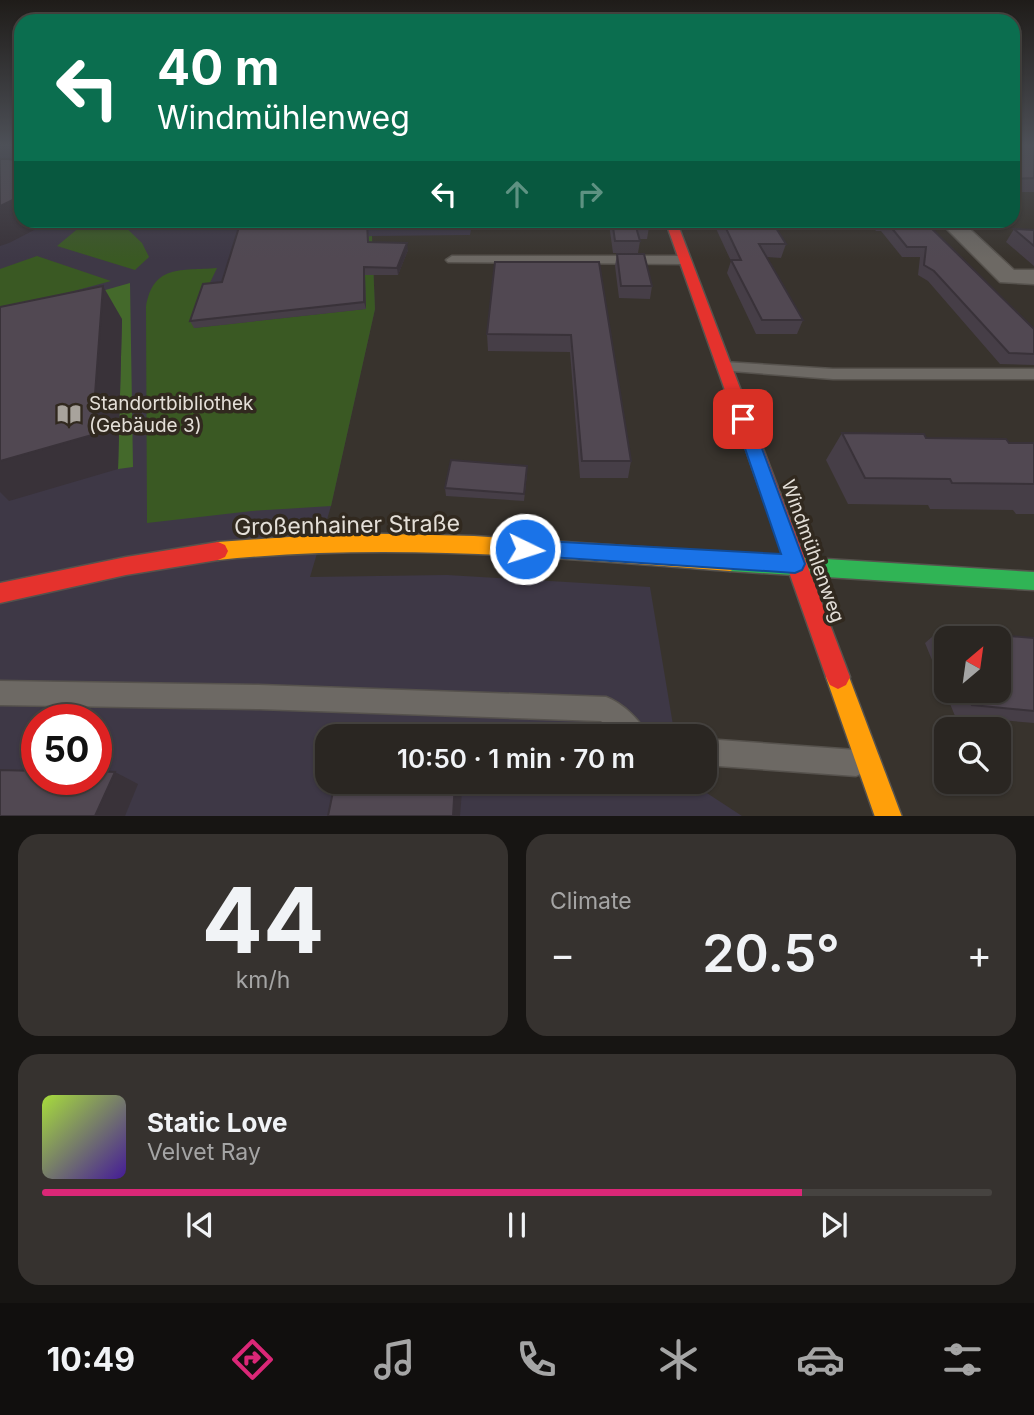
<!DOCTYPE html>
<meta charset="utf-8">
<style>
body{margin:0;font-family:Inter,sans-serif;background:#36322f;color:#f1f3f6;height:100vh;display:flex;flex-direction:column;font-size:26px;white-space:nowrap}
*{box-sizing:border-box;margin:0}
p{font-size:23px;color:#a5a5a5}
.icon{flex:none;width:38px;height:38px;fill:none;stroke:currentColor;stroke-width:2;stroke-linecap:round;stroke-linejoin:round}
.map{position:relative;height:816px;overflow:hidden}
.details{display:flex;flex-direction:column;gap:18px;padding:18px;background:#171513;flex:1}
.details>*{flex:none}
.guide{position:absolute;left:14px;top:14px;width:1006px;height:214px;border-radius:21px;box-shadow:0 2px 5px #0004,0 0 0 2px #464340;background:#0b6e4f;color:#fff;overflow:hidden}
.needle{width:46px;rotate:29deg}
.tools{position:absolute;left:934px;top:626px;display:grid;gap:14px}
.tools a{display:grid;place-items:center;width:77px;height:77px;border-radius:14px;background:#2a2622;box-shadow:0 2px 5px #0004,0 0 0 2px #464340;font-size:35px}
.speed{position:absolute;left:21px;top:704px;display:flex;gap:14px;font-size:35px;font-weight:700;text-align:center}
.speed>*{display:grid;place-content:center;width:91px;height:91px;border-radius:50%;background:#2a2622;box-shadow:0 2px 5px #0004,0 0 0 2px #464340;line-height:1}
.speed .limit{border:10px solid #d22;background:#fff;color:#111}
.pin{position:absolute;display:grid;place-items:center;width:60px;height:60px;color:#fff;margin:-30px;border-radius:14px;box-shadow:0 4px 10px #0006}
.me{position:absolute;width:77px;margin:-38px;rotate:94deg;stroke-linejoin:round;filter:drop-shadow(0 0 5px #0008)}
.turn{display:flex;align-items:center;gap:24px;height:147px;padding:0 28px;font-size:32px}
.turn .icon{width:91px;height:91px;stroke-width:2.5}
.turn b{display:block;font-size:49px;line-height:60px}
.lanes{display:flex;align-items:center;height:66px;padding:0 28px;background:#0003;justify-content:center;gap:35px;direction:ltr}
.lanes .off{opacity:.35}
.big{font-size:52px;font-weight:600;line-height:1.1}
.details .tile{flex:1;display:flex;flex-direction:column;justify-content:center;gap:10px;min-width:0;padding:0 24px;border-radius:21px;background:#36322f}
.details .dial{align-items:center;gap:0}
.dial b{font-size:91px;line-height:1}
.song{display:flex;align-items:center;gap:21px}
.cover{width:84px;height:84px;border-radius:10px;background:linear-gradient(135deg,hsl(80 70% 55%),hsl(260 70% 35%))}
.played{height:7px;border-radius:4px;background:linear-gradient(90deg,#db2777 80%,#464340 80%)}
.keys{display:flex;justify-content:space-around;direction:ltr}
.heat{display:flex;justify-content:space-between;align-items:center;font-size:38px;direction:ltr}
.details .tiles{flex:1;display:grid;gap:18px;grid-template-columns:1fr 1fr}
.tile:last-child{grid-column:span 2}
.trip{position:absolute;left:315px;top:724px;width:402px;height:70px;border-radius:21px;background:#2a2622;box-shadow:0 2px 5px #0004,0 0 0 2px #464340;font-weight:600;line-height:70px;text-align:center}
.tabs{display:flex;height:112px;justify-content:space-around;align-items:center;background:#110f0e;color:#a5a5a5}
.tabs .icon{width:49px;height:49px}
.tabs .on{color:#db2777}
.tabs b{font-size:32px;color:#f1f3f6}
.map>svg:first-child{display:block}
.education{fill:#3e3846;fill-rule:evenodd}
.green{fill:#3a5923}
.forest{fill:#44692b}
.lines{fill:none;stroke-linecap:round;stroke-linejoin:round}
.lane-casing{stroke:#56524d;stroke-width:3}
.street-casing{stroke:#56524d;stroke-width:3}
.fast-casing{stroke:#56524d;stroke-width:3}
.slow-casing{stroke:#56524d;stroke-width:3}
.jam-casing{stroke:#56524d;stroke-width:3}
.lane{fill:#6d6964;fill-rule:evenodd}
.street{fill:#6d6964;fill-rule:evenodd}
.fast{fill:#30b455;fill-rule:evenodd}
.slow{fill:#ff9f0a;fill-rule:evenodd}
.jam{fill:#e5322d;fill-rule:evenodd}
.wall{fill:#463e47;fill-rule:evenodd}
.shaded-wall{fill:#393239}
.building{fill:#514852;stroke:#393239;stroke-width:2}
.route{fill:#1a73e8;stroke:#114b97;stroke-width:2}
.labels{text-anchor:middle;dominant-baseline:central;stroke-width:7;stroke-linejoin:round;paint-order:stroke}
.poi-label{font-size:19px;fill:#e4dfd8;stroke:#31291f;text-anchor:start}
.street-label{font-size:19px;fill:#e4dfd8;stroke:#31291f}
.near-street-label{font-size:23px;fill:#e4dfd8;stroke:#31291f}
</style>
<div class="map">
<svg width="1034" height="817" viewBox="0 0 1034 817">
<rect width="100%" height="100%" fill="#38332d"/>
<!-- education -->
<path class="education" d="M0,145H21V220L473,221L470,235L372,236L375,309L331,506L310,577L447,575L650,587L675,737H327V782H690L742,816H0ZM37,719H96V779H37Z"/>
<!-- green -->
<g class="green">
<polygon points="87,221 119,221 142,243 149,257 135,270 57,246"/>
<path d="M372,236L375,309L331,506L252,511L147,523L146,307C153,264 181,271 217,268L206,291L194,328L365,309V237Z"/>
<polygon points="37,256 111,281 0,311 0,269"/>
</g>
<!-- forest -->
<polygon class="forest" points="130,283 133,467 118,469 122,319 35,310"/>
<g class="lines">
<!-- lane casing -->
<g class="lane-casing">
<g id="lane">
<polygon points="452,256 684,256 690,260 684,264 448,262 446,260"/>
<polygon points="724,362 833,369 1034,369 1034,379 833,379 719,370 717,367"/>
<path d="M0,681L259,685L606,697C622,703 642,721 648,737H618L601,721L259,709L0,705Z"/>
<polygon points="705,739 856,750 865,754 869,763 865,772 856,776 705,765"/>
</g>
</g>
<!-- street casing -->
<g class="street-casing">
<polygon id="street" points="938,220 960,220 1014,270 1034,270 1034,284 1000,282"/>
</g>
<!-- fast casing -->
<g class="fast-casing">
<polygon id="fast" points="730,553 1034,572 1034,590 730,571 723,568 720,562 723,556"/>
</g>
<!-- slow casing -->
<g class="slow-casing">
<g id="slow">
<path d="M345,533L474,536L730,553L737,556L740,562L737,568L730,571C557,558 392,542 218,560L211,557L208,551L211,545L218,542Z"/>
<polygon points="838,665 846,669 902,817 875,817 826,677 830,669"/>
</g>
</g>
<!-- jam casing -->
<g class="jam-casing">
<g id="jam">
<polygon points="665,220 676,220 850,677 846,685 838,689 830,685 826,677"/>
<polygon points="218,542 225,545 228,551 225,557 218,560 126,575 0,603 0,583 126,557"/>
</g>
</g>
<!-- lane -->
<use href="#lane" class="lane"/>
<!-- street -->
<use href="#street" class="street"/>
<!-- fast -->
<use href="#fast" class="fast"/>
<!-- slow -->
<use href="#slow" class="slow"/>
<!-- jam -->
<use href="#jam" class="jam"/>
</g>
<!-- wall -->
<g class="wall">
<rect x="1013" y="145" width="21" height="47"/>
<polygon points="235,220 365,220 365,223 367,223 369,242 408,250 398,275 365,275 366,309 194,328 190,321 222,282 239,226"/>
<polygon points="509,220 647,220 649,227 647,239 640,239 640,241 638,253 613,253 609,224 509,223"/>
<polygon points="712,220 771,220 786,244 781,258 767,257 803,320 797,334 756,334 727,273 731,261"/>
<polygon points="868,220 923,220 1034,329 1034,365 1000,364 928,281 918,275 920,257 902,257 881,231 876,231"/>
<polygon points="1014,229 1034,230 1034,266 1006,242"/>
<polygon points="617,254 652,286 650,299 619,298 615,266"/>
<polygon points="599,262 631,461 628,478 580,478 570,352 488,351 487,334"/>
<polygon points="842,433 1009,443 1034,443 1034,514 1016,514 1013,510 930,509 928,505 848,504 826,460"/>
<polygon points="527,473 524,501 446,496 445,488"/>
<path d="M940,630L1034,638V723L955,716L925,643ZM947,639L999,691H947Z"/>
</g>
<!-- shaded-wall -->
<g class="shaded-wall">
<polygon points="21,196 21,220 46,220 40,227 9,243 0,246 0,206"/>
<polygon points="407,243 408,250 398,275 397,268"/>
<polygon points="364,267 365,275 366,309 364,302"/>
<polygon points="103,286 122,319 118,469 9,501 0,492 0,461"/>
<polygon points="115,772 138,784 125,816 95,816"/>
<polygon points="455,782 459,782 462,791 460,816 453,816"/>
</g>
<!-- building -->
<g class="building">
<polygon points="1013,145 1034,145 1034,178 1013,179"/>
<polygon points="0,159 9,159 21,162 21,196 0,206"/>
<polygon points="237,220 363,220 363,223 367,223 368,242 407,243 397,268 364,267 364,302 190,321 203,284 222,282 240,224"/>
<polygon points="612,220 647,220 649,227 636,227 640,241 615,241"/>
<polygon points="722,220 771,220 786,244 759,244 803,320 762,320 731,260 741,260"/>
<polygon points="880,220 923,220 1034,329 1034,354 1009,353 934,271 924,265 926,247 907,247 886,221"/>
<polygon points="1014,229 1034,230 1034,246"/>
<polygon points="617,254 644,254 652,286 621,286"/>
<polygon points="495,262 599,262 631,461 582,461 571,335 487,334"/>
<polygon points="103,286 92,435 0,461 0,307"/>
<polygon points="842,433 924,434 926,438 1006,439 1009,443 1034,443 1034,484 952,483 950,479 865,478"/>
<polygon points="451,460 527,466 524,494 445,488"/>
<polygon points="940,630 1034,638 1034,711 972,705 966,691 999,691 999,639 947,639 947,647"/>
<polygon points="0,770 37,771 37,779 96,779 96,771 115,772 95,816 0,816"/>
<polygon points="335,782 455,782 453,816 328,816"/>
</g>
<!-- sky -->
<linearGradient id="sky" x2="0" y2="1"><stop stop-color="#1f1c19"/><stop offset="0.56" stop-color="#4d5057"/><stop offset="1" stop-color="#4d5057" stop-opacity="0"/></linearGradient>
<rect width="1034" height="259" fill="url(#sky)"/>
<!-- route -->
<polygon class="route" points="743,413 751,419 805,564 802,570 795,573 518,555 515,549 518,543 525,540 781,554 735,419"/>
<!-- icons -->
<defs>
<g id="library-bare" transform="scale(1.89)"><path d="M-6-4Q-3-5.5-.7-3.5V5Q-3 3-6 4ZM6-4Q3-5.5 .7-3.5V5Q3 3 6 4Z" fill="#a8a39c" stroke="#31291f" stroke-width="2.5" paint-order="stroke"/></g>
</defs>
<g fill-rule="evenodd">
<use href="#library-bare" x="69" y="414"/>
</g>
<g class="labels">
<!-- poi labels -->
<g class="poi-label">
<text x="89" y="403">Standortbibliothek<tspan x="89" dy="22">(Gebäude 3)</tspan></text>
</g>
<!-- street labels -->
<g class="street-label">
<text transform="translate(813 551) rotate(70)">Windmühlenweg</text>
</g>
<!-- near-street labels -->
<g class="near-street-label">
<text transform="translate(347 525) rotate(-1)">Großenhainer Straße</text>
</g>
</g>
</svg>
<div class="tools">
<a><svg class="needle" viewBox="-14 -14 28 28"><path d="M0-13l5 13h-10z" fill="#e53935"/><path d="M0 13l5-13h-10z" fill="#a5a5a5"/></svg></a>
<a><svg class="icon" aria-label="search" viewBox="0 0 24 24"><circle cx="10" cy="10" r="6"/><path d="M15 15l6 6"/></svg></a>
</div>
<div class="speed"><div class="limit">50</div></div>
<div class="pin" style="left:743px;top:419px;background:#d93025"><svg class="icon" aria-label="arrive" viewBox="0 0 24 24"><path d="M6 21V4h12l-3 4 3 4H6"/></svg></div>
<svg class="me" style="left:525px;top:549px" viewBox="-20 -20 40 40"><circle r="17" fill="#1a73e8" stroke="#fff" stroke-width="3"/><path d="M0-11L8 9 0 5-8 9z" fill="#fff"/></svg>
<div class="trip">10:50 · 1 min · 70 m</div>
<div class="guide">
<div class="turn"><svg class="icon" aria-label="left" viewBox="0 0 24 24"><path d="M17 20v-9H6M10 6l-5 5 5 5"/></svg><div><b>40 m</b>Windmühlenweg</div></div>
<div class="lanes"><svg class="icon" aria-label="left" viewBox="0 0 24 24"><path d="M17 20v-9H6M10 6l-5 5 5 5"/></svg><svg class="icon off" aria-label="ahead" viewBox="0 0 24 24"><path d="M12 20V5M6 11l6-6 6 6"/></svg><svg class="icon off" aria-label="right" viewBox="0 0 24 24"><path d="M7 20v-9h11M14 6l5 5-5 5"/></svg></div>
</div>
</div>
<section class="details">
<div class="tiles">
<div class="tile dial"><b>44</b><p>km/h</p></div>
<div class="tile"><p>Climate</p>
<div class="heat"><a>−</a><b class="big">20.5°</b><a>+</a></div>
</div>
<div class="tile">
<div class="song"><i class="cover"></i><div><b>Static Love</b><p>Velvet Ray</p></div></div>
<div class="played"></div>
<div class="keys"><svg class="icon" aria-label="previous" viewBox="0 0 24 24"><path d="M18 5L8 12l10 7zM5 5v14"/></svg><svg class="icon" aria-label="pause" viewBox="0 0 24 24"><path d="M8 5v14M16 5v14"/></svg><svg class="icon" aria-label="next" viewBox="0 0 24 24"><path d="M6 5l10 7-10 7zM19 5v14"/></svg></div>
</div>
</div>
</section>
<nav class="tabs">
<b>10:49</b>
<svg class="icon on" aria-label="directions" viewBox="0 0 24 24"><path d="M12 3l9 9-9 9-9-9zM9 14v-3h6M13 9l2 2-2 2"/></svg>
<svg class="icon" aria-label="music" viewBox="0 0 24 24"><path d="M9 18V5l10-2v13"/><circle cx="6" cy="18" r="3"/><circle cx="16" cy="16" r="3"/></svg>
<svg class="icon" aria-label="phone" viewBox="0 0 24 24"><path d="M5 4h4l2 5-3 2q2 4 5 5l2-3 5 2v4C11 20 4 13 5 4z"/></svg>
<svg class="icon" aria-label="climate" viewBox="0 0 24 24"><path d="M12 3v18M4 7l16 10M4 17L20 7"/></svg>
<svg class="icon" aria-label="car" viewBox="0 0 24 24"><path d="M5 17H2v-5l4-1 3-4h7l3 4 3 1v5h-3M9 17h6M6 11h13"/><circle cx="7" cy="17" r="2"/><circle cx="17" cy="17" r="2"/></svg>
<svg class="icon" aria-label="filters" viewBox="0 0 24 24"><path d="M4 7h16M4 17h16"/><circle cx="9" cy="7" r="2"/><circle cx="15" cy="17" r="2"/></svg>
</nav>
